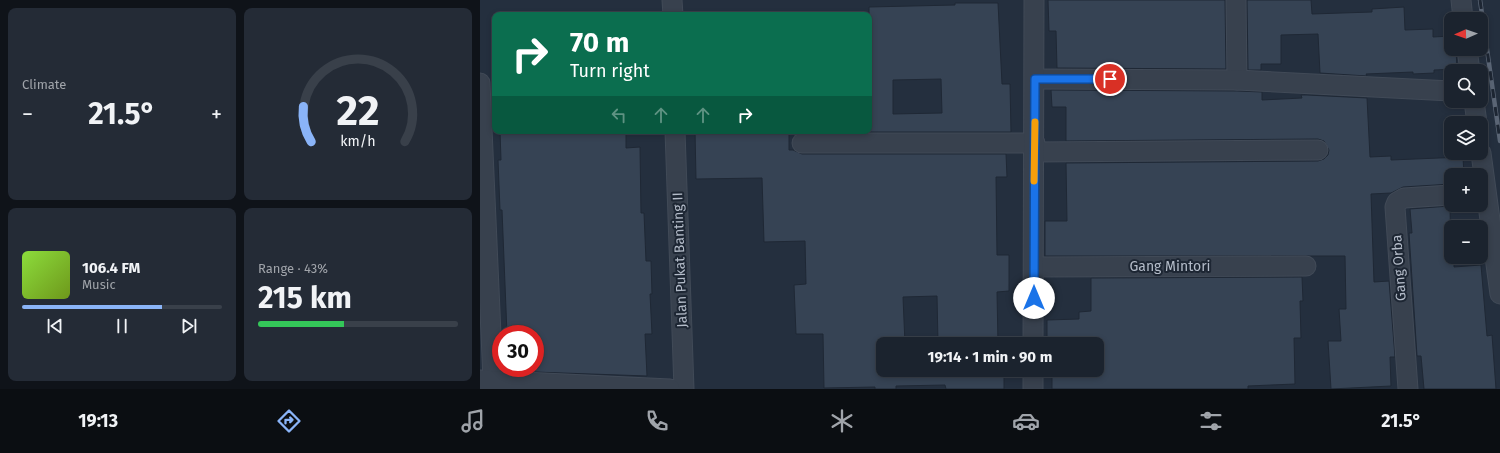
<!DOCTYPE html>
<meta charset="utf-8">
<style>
body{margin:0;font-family:"Fira Sans",sans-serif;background:#242b36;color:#f1f3f6;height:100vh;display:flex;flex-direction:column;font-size:15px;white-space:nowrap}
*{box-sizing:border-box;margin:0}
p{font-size:13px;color:#a0a4aa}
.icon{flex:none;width:22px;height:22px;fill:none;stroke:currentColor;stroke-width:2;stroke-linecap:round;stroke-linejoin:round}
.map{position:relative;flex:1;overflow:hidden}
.sheet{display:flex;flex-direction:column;gap:8px;padding:8px;background:#0f1319;width:480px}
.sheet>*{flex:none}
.top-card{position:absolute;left:12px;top:12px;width:380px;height:122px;border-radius:8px;box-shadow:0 2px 6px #0003,0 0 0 1px #39404a;background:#0b6e4f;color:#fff;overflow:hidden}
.needle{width:26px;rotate:268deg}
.buttons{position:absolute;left:964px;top:12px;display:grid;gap:8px}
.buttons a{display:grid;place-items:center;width:44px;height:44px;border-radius:8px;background:#1b232e;box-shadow:0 2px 6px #0003,0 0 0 1px #39404a;font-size:20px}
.speed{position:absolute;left:12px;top:325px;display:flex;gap:8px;font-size:20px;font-weight:700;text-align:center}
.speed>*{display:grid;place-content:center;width:52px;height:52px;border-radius:50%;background:#1b232e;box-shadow:0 2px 6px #0003,0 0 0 1px #39404a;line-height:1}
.speed .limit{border:6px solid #d22;background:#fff;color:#111}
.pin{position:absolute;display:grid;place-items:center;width:34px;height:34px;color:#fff;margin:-17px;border:2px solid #fff;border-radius:50%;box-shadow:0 1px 4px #0007}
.me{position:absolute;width:44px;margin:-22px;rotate:0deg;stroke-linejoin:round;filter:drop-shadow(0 0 3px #0008)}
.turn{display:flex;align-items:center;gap:14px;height:84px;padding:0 12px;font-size:18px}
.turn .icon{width:52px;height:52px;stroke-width:2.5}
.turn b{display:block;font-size:28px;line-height:34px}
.lanes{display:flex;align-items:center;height:38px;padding:0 12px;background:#0003;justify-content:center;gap:20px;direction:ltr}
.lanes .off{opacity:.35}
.big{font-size:30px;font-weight:700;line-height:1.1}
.sheet .tile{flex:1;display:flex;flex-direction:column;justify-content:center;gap:6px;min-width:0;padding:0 14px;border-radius:8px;background:#242b36}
.sheet .dial{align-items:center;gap:0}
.dial svg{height:104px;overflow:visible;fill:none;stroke:#39404a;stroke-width:7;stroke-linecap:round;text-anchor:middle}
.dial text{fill:#f1f3f6;stroke:none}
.song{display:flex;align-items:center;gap:12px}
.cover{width:48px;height:48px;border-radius:6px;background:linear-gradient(135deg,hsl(90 70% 55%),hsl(80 70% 35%))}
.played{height:4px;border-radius:2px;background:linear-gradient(90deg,#8ab4f8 70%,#39404a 70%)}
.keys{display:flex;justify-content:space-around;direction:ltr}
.heat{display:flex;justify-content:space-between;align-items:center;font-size:22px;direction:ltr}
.charge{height:6px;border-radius:3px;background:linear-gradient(90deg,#34c759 43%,#39404a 0)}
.sheet .tiles{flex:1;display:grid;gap:8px;grid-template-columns:repeat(2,1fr)}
.trip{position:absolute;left:396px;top:337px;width:228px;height:40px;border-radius:8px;background:#1b232e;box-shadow:0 2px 6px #0003,0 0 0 1px #39404a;font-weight:700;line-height:40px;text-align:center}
.dock{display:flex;height:64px;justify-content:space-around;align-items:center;background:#0b0e12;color:#a0a4aa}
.dock .icon{width:28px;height:28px}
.dock .current{color:#8ab4f8}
.dock b{font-size:18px;color:#f1f3f6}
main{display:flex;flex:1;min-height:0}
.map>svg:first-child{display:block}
.building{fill:#364354;stroke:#1f2835;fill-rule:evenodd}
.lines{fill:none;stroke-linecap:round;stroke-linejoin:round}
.minor-casing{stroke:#414a57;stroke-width:21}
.minor{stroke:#38414e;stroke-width:19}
.rail-casing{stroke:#5a6575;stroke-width:4.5}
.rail{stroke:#1d2633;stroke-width:3;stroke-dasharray:9;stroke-linecap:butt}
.route-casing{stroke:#114b97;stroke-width:10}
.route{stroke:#1a73e8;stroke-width:7}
.slow{stroke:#f59e0b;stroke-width:7}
.labels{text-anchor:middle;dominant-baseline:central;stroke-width:4;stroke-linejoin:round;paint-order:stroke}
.street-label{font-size:14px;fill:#b4bcc9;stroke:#1d2633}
</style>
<main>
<section class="sheet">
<div class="tiles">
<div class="tile"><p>Climate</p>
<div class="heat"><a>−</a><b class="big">21.5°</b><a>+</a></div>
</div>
<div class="tile dial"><svg viewBox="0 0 100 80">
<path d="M14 69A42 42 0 1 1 86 69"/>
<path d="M14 69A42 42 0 0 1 8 42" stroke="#8ab4f8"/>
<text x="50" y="56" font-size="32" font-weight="700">22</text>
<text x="50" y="72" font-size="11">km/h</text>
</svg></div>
<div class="tile">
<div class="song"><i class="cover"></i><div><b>106.4 FM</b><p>Music</p></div></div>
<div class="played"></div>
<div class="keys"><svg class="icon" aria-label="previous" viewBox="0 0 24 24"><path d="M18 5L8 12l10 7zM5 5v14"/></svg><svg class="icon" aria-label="pause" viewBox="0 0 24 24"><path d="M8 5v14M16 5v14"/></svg><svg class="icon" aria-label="next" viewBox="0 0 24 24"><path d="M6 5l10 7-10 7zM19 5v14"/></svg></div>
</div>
<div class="tile"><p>Range · 43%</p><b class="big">215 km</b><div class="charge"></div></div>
</div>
</section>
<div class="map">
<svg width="1020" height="389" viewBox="0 0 1020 389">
<rect width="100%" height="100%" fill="#242f3e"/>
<!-- building -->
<g class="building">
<polygon points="568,0 745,0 746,69 577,68 576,31 569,31"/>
<polygon points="767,0 831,0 832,14 892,12 892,9 924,7 925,30 953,29 953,37 971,36 971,49 976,49 977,69 954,70 954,73 933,74 933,72 886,74 887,76 840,73 838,34 801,35 801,64 781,64 781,70 768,70"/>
<path d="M475,3H518L522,84H530L531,132H365L389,131V7L475,5ZM461,79L462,113L413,114V80Z"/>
<polygon points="571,90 757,91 782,92 782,100 822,98 821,95 827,95 887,98 890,157 911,156 911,160 983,157 984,175 971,175 971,184 923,187 911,193 891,194 894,282 909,281 915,357 910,357 911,386 851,389 848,341 861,341 859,309 866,309 865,256 565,256 565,221 587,221 586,163 838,161 844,159 848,155 849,150 844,141 838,139 586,141 586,107 572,107"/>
<polygon points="20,131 146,131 146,148 160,147 161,213 164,213 166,261 171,261 172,294 170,294 172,334 165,334 167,376 55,372 55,333 27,334 22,210 20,210 18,160 21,160"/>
<polygon points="215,131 309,131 309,150 313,150 322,154 526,154 527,177 516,177 517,255 529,255 529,291 517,292 518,344 427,344 458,343 457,296 423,297 425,344 403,344 403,370 524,370 524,389 466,389 465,385 416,386 416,389 395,389 395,387 344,388 343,334 316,334 314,285 326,284 325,241 284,242 282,178 216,179"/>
<polygon points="970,206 971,257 974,257 974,267 1001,265 1007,336 1012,335 1016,389 944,389 941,356 937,356 929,233 932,233 930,209"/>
<polygon points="822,277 823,301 820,301 821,338 814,338 815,384 768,386 768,389 572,389 572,370 617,370 617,344 567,344 567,320 599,319 599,312 611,311 611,278"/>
</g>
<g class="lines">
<!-- minor casing -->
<g class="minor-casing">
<g id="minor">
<polyline points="192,0 193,15"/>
<polyline points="756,0 757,80"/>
<polyline points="981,0 983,19"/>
<polyline points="987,49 990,71"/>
<polyline points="555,79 757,80 971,91"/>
<polyline points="0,83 13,380"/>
<polyline points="994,101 997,123"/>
<polyline points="195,131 204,389"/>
<polyline points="322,143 555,143"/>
<polyline points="554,152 838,150"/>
<polyline points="1001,153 1020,294"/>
<polyline points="554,267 826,266"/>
<polyline points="553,344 554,0"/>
<polyline points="0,380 190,389"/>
<polyline points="553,389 553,370"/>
<polyline points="928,389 915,207 917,202 924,198 971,195"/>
</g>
</g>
<!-- minor -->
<use href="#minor" class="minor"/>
<!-- rail casing -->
<g class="rail-casing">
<polyline id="rail" points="1000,0 1020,141"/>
</g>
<!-- rail -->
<use href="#rail" class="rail"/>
</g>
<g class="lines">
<!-- route casing -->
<g class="route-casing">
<polyline id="route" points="554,298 555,79 630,79"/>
</g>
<!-- route -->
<use href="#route" class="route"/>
<!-- slow -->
<polyline class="slow" points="554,181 555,122"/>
</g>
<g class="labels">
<!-- street labels -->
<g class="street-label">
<text transform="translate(200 260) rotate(-92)">Jalan Pukat Banting II</text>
<text x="690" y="266">Gang Mintori</text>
<text transform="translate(919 268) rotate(-94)">Gang Orba</text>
</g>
</g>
</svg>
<div class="buttons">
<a><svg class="needle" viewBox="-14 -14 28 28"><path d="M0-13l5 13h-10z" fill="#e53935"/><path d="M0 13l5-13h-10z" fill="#a0a4aa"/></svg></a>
<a><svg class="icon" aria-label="search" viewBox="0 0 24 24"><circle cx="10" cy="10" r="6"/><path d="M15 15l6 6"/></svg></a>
<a><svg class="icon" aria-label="layers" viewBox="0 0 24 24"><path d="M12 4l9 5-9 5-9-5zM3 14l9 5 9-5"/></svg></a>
<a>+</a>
<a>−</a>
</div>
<div class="speed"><div class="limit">30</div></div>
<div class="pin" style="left:630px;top:79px;background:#d93025"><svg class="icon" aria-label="arrive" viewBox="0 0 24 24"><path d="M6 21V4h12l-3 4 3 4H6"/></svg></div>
<svg class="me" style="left:554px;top:298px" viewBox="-20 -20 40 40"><circle r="19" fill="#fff"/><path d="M0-13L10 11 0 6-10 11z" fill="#1a73e8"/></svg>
<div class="trip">19:14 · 1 min · 90 m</div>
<div class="top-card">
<div class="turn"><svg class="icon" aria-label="right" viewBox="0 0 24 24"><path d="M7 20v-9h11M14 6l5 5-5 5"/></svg><div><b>70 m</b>Turn right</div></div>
<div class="lanes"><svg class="icon off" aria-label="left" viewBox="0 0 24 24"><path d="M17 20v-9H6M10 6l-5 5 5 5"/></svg><svg class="icon off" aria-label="ahead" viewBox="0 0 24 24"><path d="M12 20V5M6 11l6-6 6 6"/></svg><svg class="icon off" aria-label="ahead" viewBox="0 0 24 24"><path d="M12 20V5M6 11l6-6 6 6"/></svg><svg class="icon" aria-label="right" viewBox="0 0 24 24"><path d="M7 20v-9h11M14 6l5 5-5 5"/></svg></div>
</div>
</div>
</main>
<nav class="dock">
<b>19:13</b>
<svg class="icon current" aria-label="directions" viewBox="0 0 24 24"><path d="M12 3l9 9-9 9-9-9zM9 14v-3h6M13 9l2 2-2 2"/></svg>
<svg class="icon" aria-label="music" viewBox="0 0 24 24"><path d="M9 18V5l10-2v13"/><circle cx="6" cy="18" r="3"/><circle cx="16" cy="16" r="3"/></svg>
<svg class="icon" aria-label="phone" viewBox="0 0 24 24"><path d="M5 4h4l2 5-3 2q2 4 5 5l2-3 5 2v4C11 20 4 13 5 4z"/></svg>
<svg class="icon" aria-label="climate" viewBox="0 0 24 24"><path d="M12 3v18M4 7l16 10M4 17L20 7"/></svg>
<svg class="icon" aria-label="car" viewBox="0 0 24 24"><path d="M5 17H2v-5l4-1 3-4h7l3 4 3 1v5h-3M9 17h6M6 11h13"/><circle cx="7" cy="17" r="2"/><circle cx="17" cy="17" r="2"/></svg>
<svg class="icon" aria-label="filters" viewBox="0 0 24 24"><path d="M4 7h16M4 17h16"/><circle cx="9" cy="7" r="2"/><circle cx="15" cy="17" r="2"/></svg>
<b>21.5°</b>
</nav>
